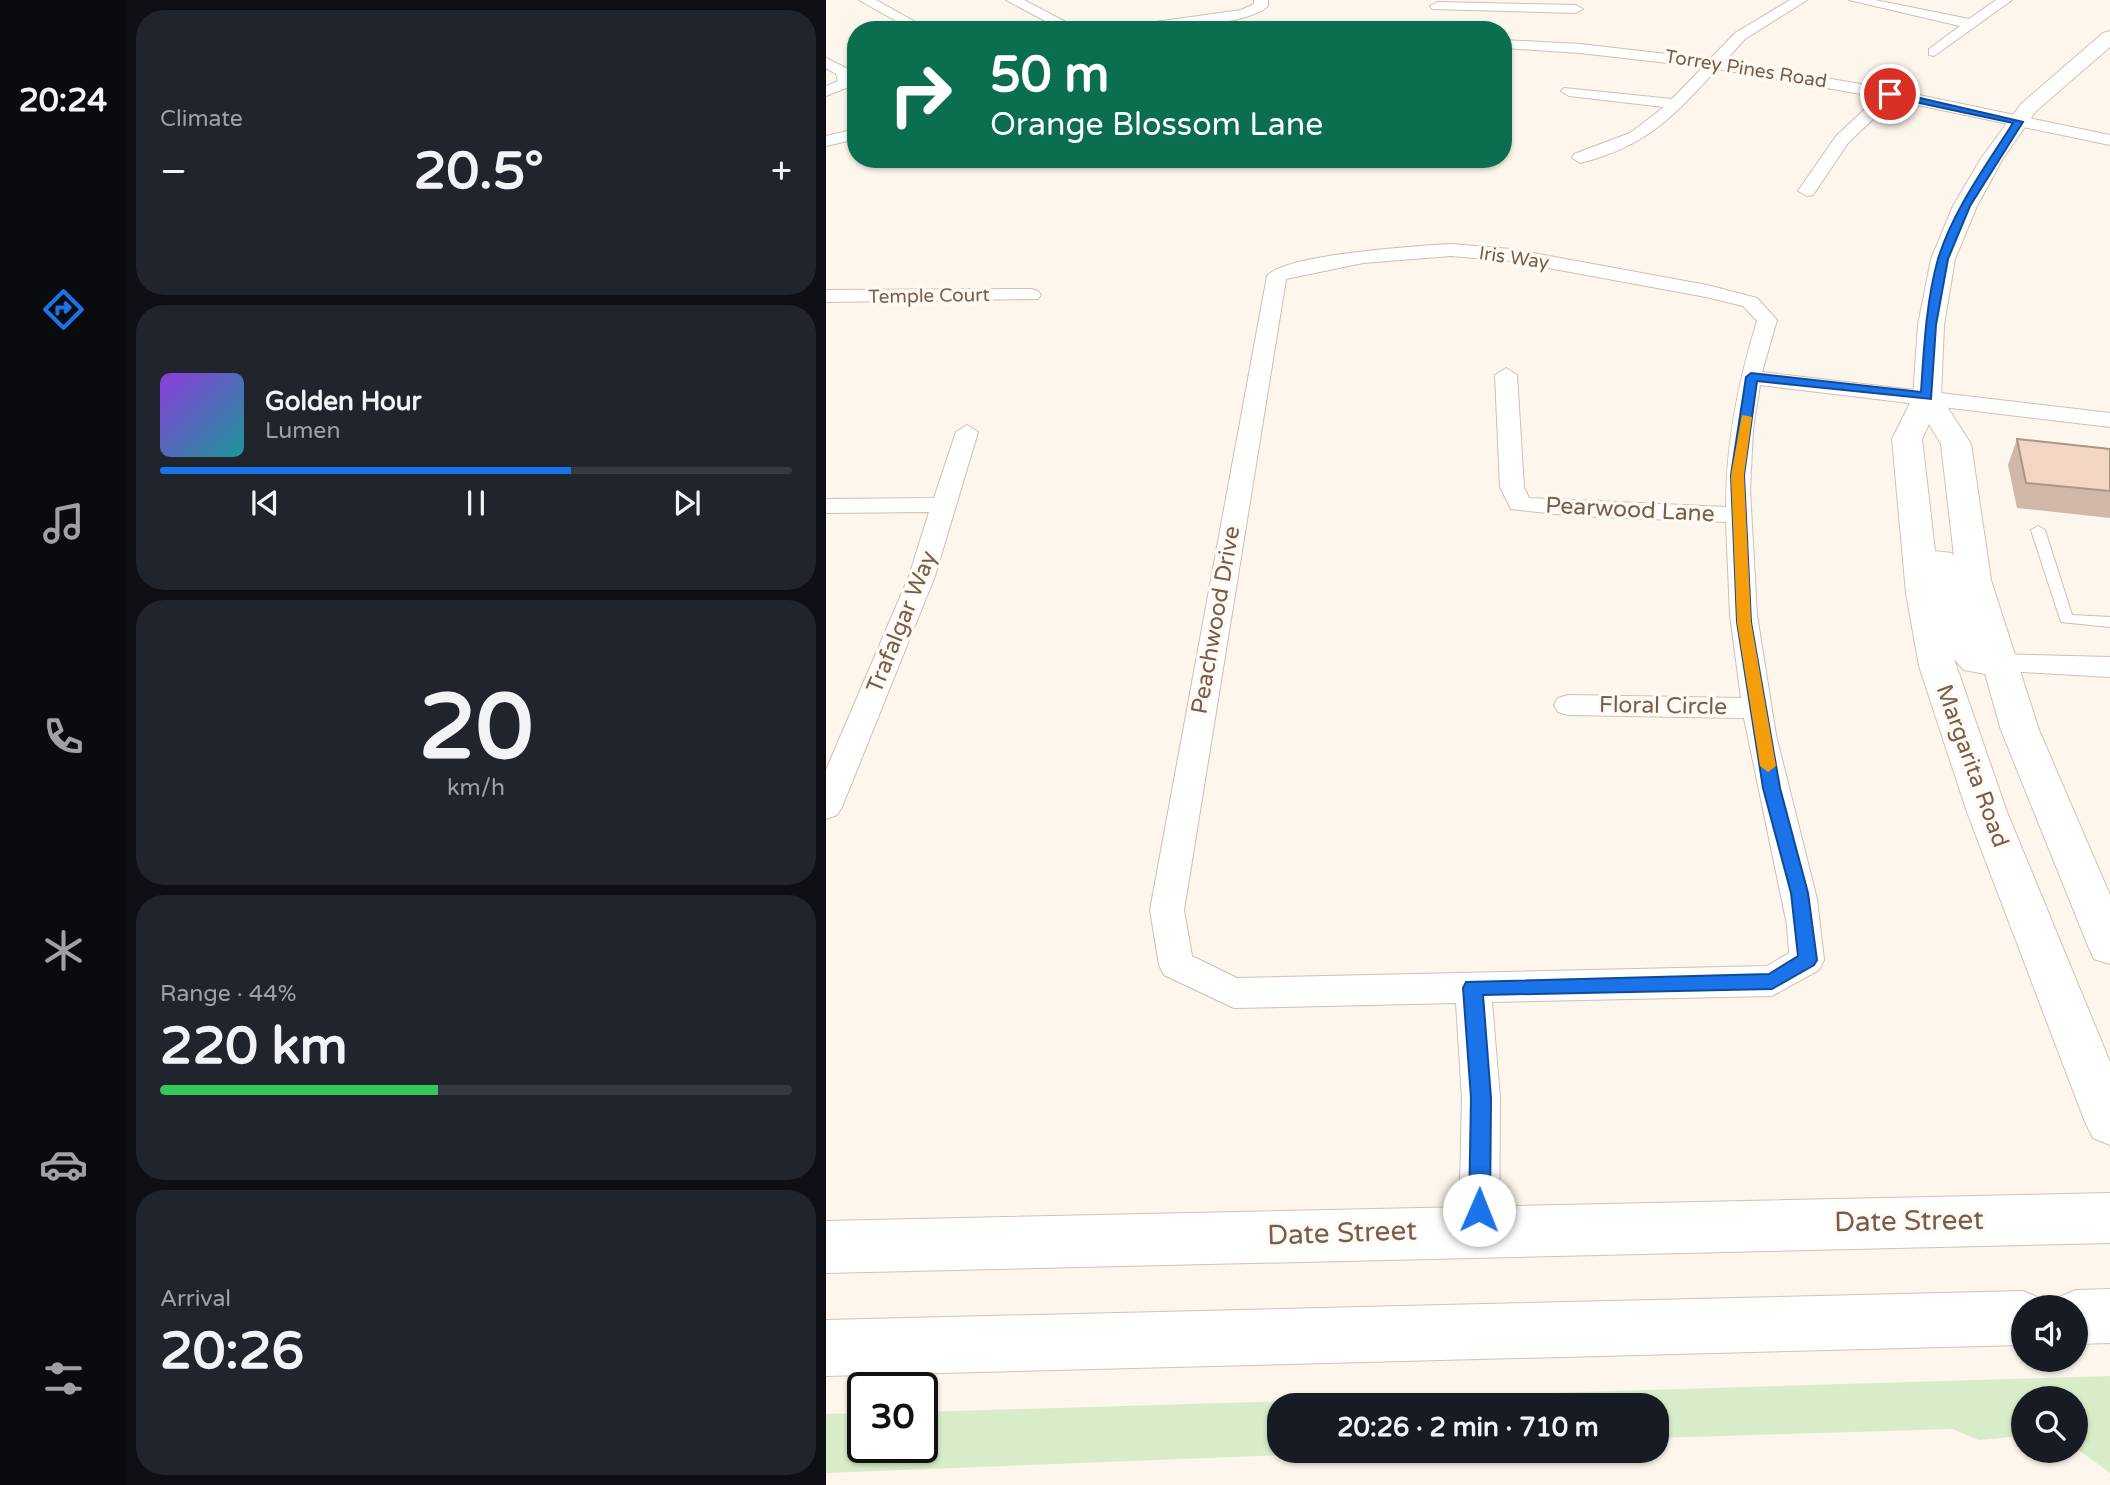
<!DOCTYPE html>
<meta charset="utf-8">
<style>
body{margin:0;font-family:"Varela Round",sans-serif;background:#20242c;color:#f1f3f6;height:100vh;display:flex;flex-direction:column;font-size:26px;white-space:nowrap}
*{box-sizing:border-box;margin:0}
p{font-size:23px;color:#9ea1a6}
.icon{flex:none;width:38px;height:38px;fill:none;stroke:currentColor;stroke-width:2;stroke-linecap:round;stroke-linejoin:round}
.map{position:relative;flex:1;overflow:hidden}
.details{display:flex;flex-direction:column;gap:10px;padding:10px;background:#0d0f14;width:700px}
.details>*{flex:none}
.hud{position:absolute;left:21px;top:21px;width:665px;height:147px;border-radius:28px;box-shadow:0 2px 5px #0004;background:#0b6e4f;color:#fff;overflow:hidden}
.buttons{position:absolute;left:1185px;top:1295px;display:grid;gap:14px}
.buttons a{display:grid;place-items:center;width:77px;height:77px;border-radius:50%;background:#171b24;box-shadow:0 2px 5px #0004;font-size:35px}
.speed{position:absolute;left:21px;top:1372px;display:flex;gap:14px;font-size:35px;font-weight:700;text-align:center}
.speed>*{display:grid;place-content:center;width:91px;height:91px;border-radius:50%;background:#171b24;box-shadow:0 2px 5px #0004;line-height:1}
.speed .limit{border:4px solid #111;border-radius:10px;background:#fff;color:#111}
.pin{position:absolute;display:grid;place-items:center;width:60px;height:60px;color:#fff;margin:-30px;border:4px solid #fff;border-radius:50%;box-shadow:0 2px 7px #0007}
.me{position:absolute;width:77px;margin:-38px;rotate:1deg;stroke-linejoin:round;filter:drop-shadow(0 0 5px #0008)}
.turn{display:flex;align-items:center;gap:24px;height:147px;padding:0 28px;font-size:32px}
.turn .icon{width:91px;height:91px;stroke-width:2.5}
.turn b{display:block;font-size:49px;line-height:60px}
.big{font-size:52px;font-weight:800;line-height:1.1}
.details .widget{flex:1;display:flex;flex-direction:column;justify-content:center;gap:10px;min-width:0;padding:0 24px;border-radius:28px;background:#20242c}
.details .dial{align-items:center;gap:0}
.dial b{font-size:91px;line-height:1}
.song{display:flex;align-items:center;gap:21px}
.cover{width:84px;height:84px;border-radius:10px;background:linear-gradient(135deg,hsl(270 70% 55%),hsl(180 70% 35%))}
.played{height:7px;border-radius:4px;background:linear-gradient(90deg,#1a73e8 65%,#363941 65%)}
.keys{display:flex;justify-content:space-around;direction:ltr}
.heat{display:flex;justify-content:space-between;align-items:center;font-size:38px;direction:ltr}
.charge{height:10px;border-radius:5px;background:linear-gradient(90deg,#34c759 44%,#363941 0)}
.trip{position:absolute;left:441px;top:1393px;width:402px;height:70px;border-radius:28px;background:#171b24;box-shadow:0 2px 5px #0004;font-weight:800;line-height:70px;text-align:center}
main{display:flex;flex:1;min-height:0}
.menu{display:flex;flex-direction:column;width:126px;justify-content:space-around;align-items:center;background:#090b0e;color:#9ea1a6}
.menu .icon{width:49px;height:49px}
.menu .active{color:#1a73e8}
.menu b{font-size:32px;color:#f1f3f6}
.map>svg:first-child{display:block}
.green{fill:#d8ecc9}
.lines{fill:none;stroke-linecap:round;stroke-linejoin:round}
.lane-casing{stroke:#d1beb0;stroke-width:2}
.street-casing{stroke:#d1beb0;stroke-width:2}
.secondary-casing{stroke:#d6c0b0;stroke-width:2}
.lane{fill:#fff;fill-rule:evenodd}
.street{fill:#fff;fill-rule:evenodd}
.secondary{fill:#fff;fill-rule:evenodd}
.wall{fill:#d1b7a8}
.building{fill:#f3d5c3;stroke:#aa9588;stroke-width:2}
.route{fill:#1a73e8;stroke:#114b97;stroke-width:2}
.slow{fill:#f59e0b}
.labels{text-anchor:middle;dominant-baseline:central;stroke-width:7;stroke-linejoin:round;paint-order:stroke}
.far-street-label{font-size:19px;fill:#7a5c4d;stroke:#fffaf3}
.street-label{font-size:23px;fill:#7a5c4d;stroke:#fffaf3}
.near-street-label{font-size:28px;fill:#7a5c4d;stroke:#fffaf3}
</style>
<main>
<nav class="menu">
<b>20:24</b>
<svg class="icon active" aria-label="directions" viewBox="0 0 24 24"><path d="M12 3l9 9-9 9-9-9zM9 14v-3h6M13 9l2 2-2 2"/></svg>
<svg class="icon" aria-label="music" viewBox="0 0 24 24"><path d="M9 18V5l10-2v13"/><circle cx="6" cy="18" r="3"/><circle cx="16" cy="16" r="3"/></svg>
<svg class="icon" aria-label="phone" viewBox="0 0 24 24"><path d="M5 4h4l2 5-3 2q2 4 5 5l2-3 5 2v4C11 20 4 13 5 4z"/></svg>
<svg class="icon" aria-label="climate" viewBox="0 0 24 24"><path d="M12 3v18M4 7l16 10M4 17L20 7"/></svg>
<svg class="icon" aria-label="car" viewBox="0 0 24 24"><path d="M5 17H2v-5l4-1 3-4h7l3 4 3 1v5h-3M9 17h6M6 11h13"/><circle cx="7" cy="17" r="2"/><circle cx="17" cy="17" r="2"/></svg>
<svg class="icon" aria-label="filters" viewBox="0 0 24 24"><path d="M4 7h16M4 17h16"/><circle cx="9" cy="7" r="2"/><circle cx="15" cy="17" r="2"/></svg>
</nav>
<section class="details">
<div class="widget"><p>Climate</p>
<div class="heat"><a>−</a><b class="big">20.5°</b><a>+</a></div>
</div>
<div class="widget">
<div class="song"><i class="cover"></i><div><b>Golden Hour</b><p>Lumen</p></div></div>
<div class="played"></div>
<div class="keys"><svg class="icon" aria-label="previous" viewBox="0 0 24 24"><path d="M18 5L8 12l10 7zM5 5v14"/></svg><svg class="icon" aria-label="pause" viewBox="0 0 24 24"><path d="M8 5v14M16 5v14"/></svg><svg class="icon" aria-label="next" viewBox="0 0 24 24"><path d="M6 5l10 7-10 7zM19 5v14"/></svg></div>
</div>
<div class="widget dial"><b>20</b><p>km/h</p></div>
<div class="widget"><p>Range · 44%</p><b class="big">220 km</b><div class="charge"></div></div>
<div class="widget"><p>Arrival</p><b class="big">20:26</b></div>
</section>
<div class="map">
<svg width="1284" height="1485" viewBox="0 0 1284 1485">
<rect width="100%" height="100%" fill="#fdf6ec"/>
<!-- green -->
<polygon class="green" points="1284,1376 1284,1473 1250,1448 1250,1398 1197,1398 1197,1436 1153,1440 1126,1429 831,1438 831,1405 453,1405 453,1451 560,1451 0,1473 0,1414 37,1413 37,1447 96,1447 96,1412"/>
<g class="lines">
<!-- lane casing -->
<g class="lane-casing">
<polygon id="lane" points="1212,526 1219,530 1246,615 1284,617 1284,627 1235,622 1205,530"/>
</g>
<!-- street casing -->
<g class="street-casing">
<g id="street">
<polygon points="33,0 50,0 104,30 86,30"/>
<polygon points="180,0 198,0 255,30 236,30"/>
<path d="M428,0H442V6C420,27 326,30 294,30L301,26L415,10L428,4Z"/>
<path d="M964,0H981L919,39L899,61L1064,89L1284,135V145L1067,100L1022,143L987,195L981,196L972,191L1010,136L1052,97L891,69C847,117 821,146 754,163L746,158L748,154L804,133L838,107L743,96L735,91L738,88L846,99L877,67L754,53L677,48V40L754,44L884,59L909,33Z"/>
<polygon points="1023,0 1049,0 1143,19 1170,0 1186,0 1108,56 1103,55 1103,49 1134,26"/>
<polygon points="611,2 750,5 757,9 750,13 606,9 604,6"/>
<polygon points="0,58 22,69 28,83 25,86 0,96 0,86 12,81 10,74 0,68"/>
<polygon points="30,129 30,139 0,146 0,136"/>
<path d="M625,244L685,249L881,285L931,298L951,320L936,372L1284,413V427L934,385L927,429L924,490L931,615L950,735L991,899L998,960L993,970L946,996L666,1002L674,1098L673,1230L667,1244L653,1250L639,1244L633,1230L636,1098L630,1003L408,1008L338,975L333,965L324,910L441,276C459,254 593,246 625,244ZM625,256L685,261L880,297L917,306L931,321C912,382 900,443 900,507L703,498L698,487L691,375L680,368L669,375L674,487L685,509L749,516L900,522L904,615L915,698L742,695L732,698L728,705L732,712L742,715L918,718L961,925L963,953L941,966L411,978L366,956L358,910L460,279L537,263Z"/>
<polygon points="205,289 212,291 215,295 212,299 0,302 0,290"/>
<polygon points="141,425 152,432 109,576 16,807 11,815 0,819 0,770 83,576 103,512 0,513 0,499 108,498 130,432"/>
<polygon points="1172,654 1284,657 1284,677 1162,670 1158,663 1162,656"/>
</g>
</g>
<!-- secondary casing -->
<g class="secondary-casing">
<g id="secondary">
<path d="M1284,31V47L1209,112L1176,160L1151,206L1129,259L1118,325L1115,397L1145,444L1165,580L1213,730L1284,895V964L1268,959L1262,946L1175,730L1159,674L1138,670L1128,659L1181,812L1284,1062V1145L1267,1138L1259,1122L1141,812L1093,666L1080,593L1066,439L1087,397L1092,325L1105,259L1127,206L1154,160L1195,104L1277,33ZM1103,424L1115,444L1128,556L1126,553L1109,551L1096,439Z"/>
<polygon points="1284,1193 1284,1243 0,1273 0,1221"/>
<polygon points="1284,1289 1284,1343 1250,1344 1250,1307 1227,1307 1231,1298 1250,1290"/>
<polygon points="1197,1291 1216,1299 1220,1307 1197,1307 1197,1345 0,1376 0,1320"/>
</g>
</g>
<!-- lane -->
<use href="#lane" class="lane"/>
<!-- street -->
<use href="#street" class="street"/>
<!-- secondary -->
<use href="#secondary" class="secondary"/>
</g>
<!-- wall -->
<polygon class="wall" points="1191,439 1284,449 1284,518 1191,508 1182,465"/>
<!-- building -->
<polygon class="building" points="1191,439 1284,449 1284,491 1200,483"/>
<!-- route -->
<path class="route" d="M1064,91L1197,122L1144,206L1122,259L1110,325L1105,399L931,381L918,475L925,622L954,788L982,893L991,960L988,965L946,989L657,995L665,1098L664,1210L661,1217L653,1220L646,1217L643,1210L645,1098L637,988L640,982L943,974L972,956L965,893L937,788L911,622L905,475L920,377L925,373L1095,392C1098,348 1100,302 1112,259C1127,210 1160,166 1187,123L1061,96Z"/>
<!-- slow -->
<polygon class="slow" points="916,415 926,417 918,475 925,622 950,766 942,772 934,766 911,622 905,475"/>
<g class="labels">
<!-- far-street labels -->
<g class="far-street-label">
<text transform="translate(920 69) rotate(9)">Torrey Pines Road</text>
<text transform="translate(688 258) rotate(8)">Iris Way</text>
<text transform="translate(103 296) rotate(-1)">Temple Court</text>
</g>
<!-- street labels -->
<g class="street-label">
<text transform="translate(804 510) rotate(3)">Pearwood Lane</text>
<text transform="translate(390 620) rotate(-80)">Peachwood Drive</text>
<text transform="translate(76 622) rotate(-68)">Trafalgar Way</text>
<text transform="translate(837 706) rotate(1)">Floral Circle</text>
<text transform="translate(1146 766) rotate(70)">Margarita Road</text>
</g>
<!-- near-street labels -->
<g class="near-street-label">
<text transform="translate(1083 1221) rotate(-1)">Date Street</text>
<text transform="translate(516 1233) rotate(-2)">Date Street</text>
</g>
</g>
</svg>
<div class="buttons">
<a><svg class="icon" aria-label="sound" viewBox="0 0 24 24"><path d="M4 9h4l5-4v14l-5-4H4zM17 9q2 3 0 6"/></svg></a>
<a><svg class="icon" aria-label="search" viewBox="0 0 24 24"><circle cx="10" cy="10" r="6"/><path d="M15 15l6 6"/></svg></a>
</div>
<div class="speed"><div class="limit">30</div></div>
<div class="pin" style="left:1064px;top:94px;background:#d93025"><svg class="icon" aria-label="arrive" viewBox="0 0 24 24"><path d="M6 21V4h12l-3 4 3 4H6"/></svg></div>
<svg class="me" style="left:653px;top:1210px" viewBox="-20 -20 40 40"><circle r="19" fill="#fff"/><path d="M0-13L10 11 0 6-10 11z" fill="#1a73e8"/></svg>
<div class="trip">20:26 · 2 min · 710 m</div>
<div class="hud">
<div class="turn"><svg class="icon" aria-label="right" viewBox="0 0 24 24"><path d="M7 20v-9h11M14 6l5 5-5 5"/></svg><div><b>50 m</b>Orange Blossom Lane</div></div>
</div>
</div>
</main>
